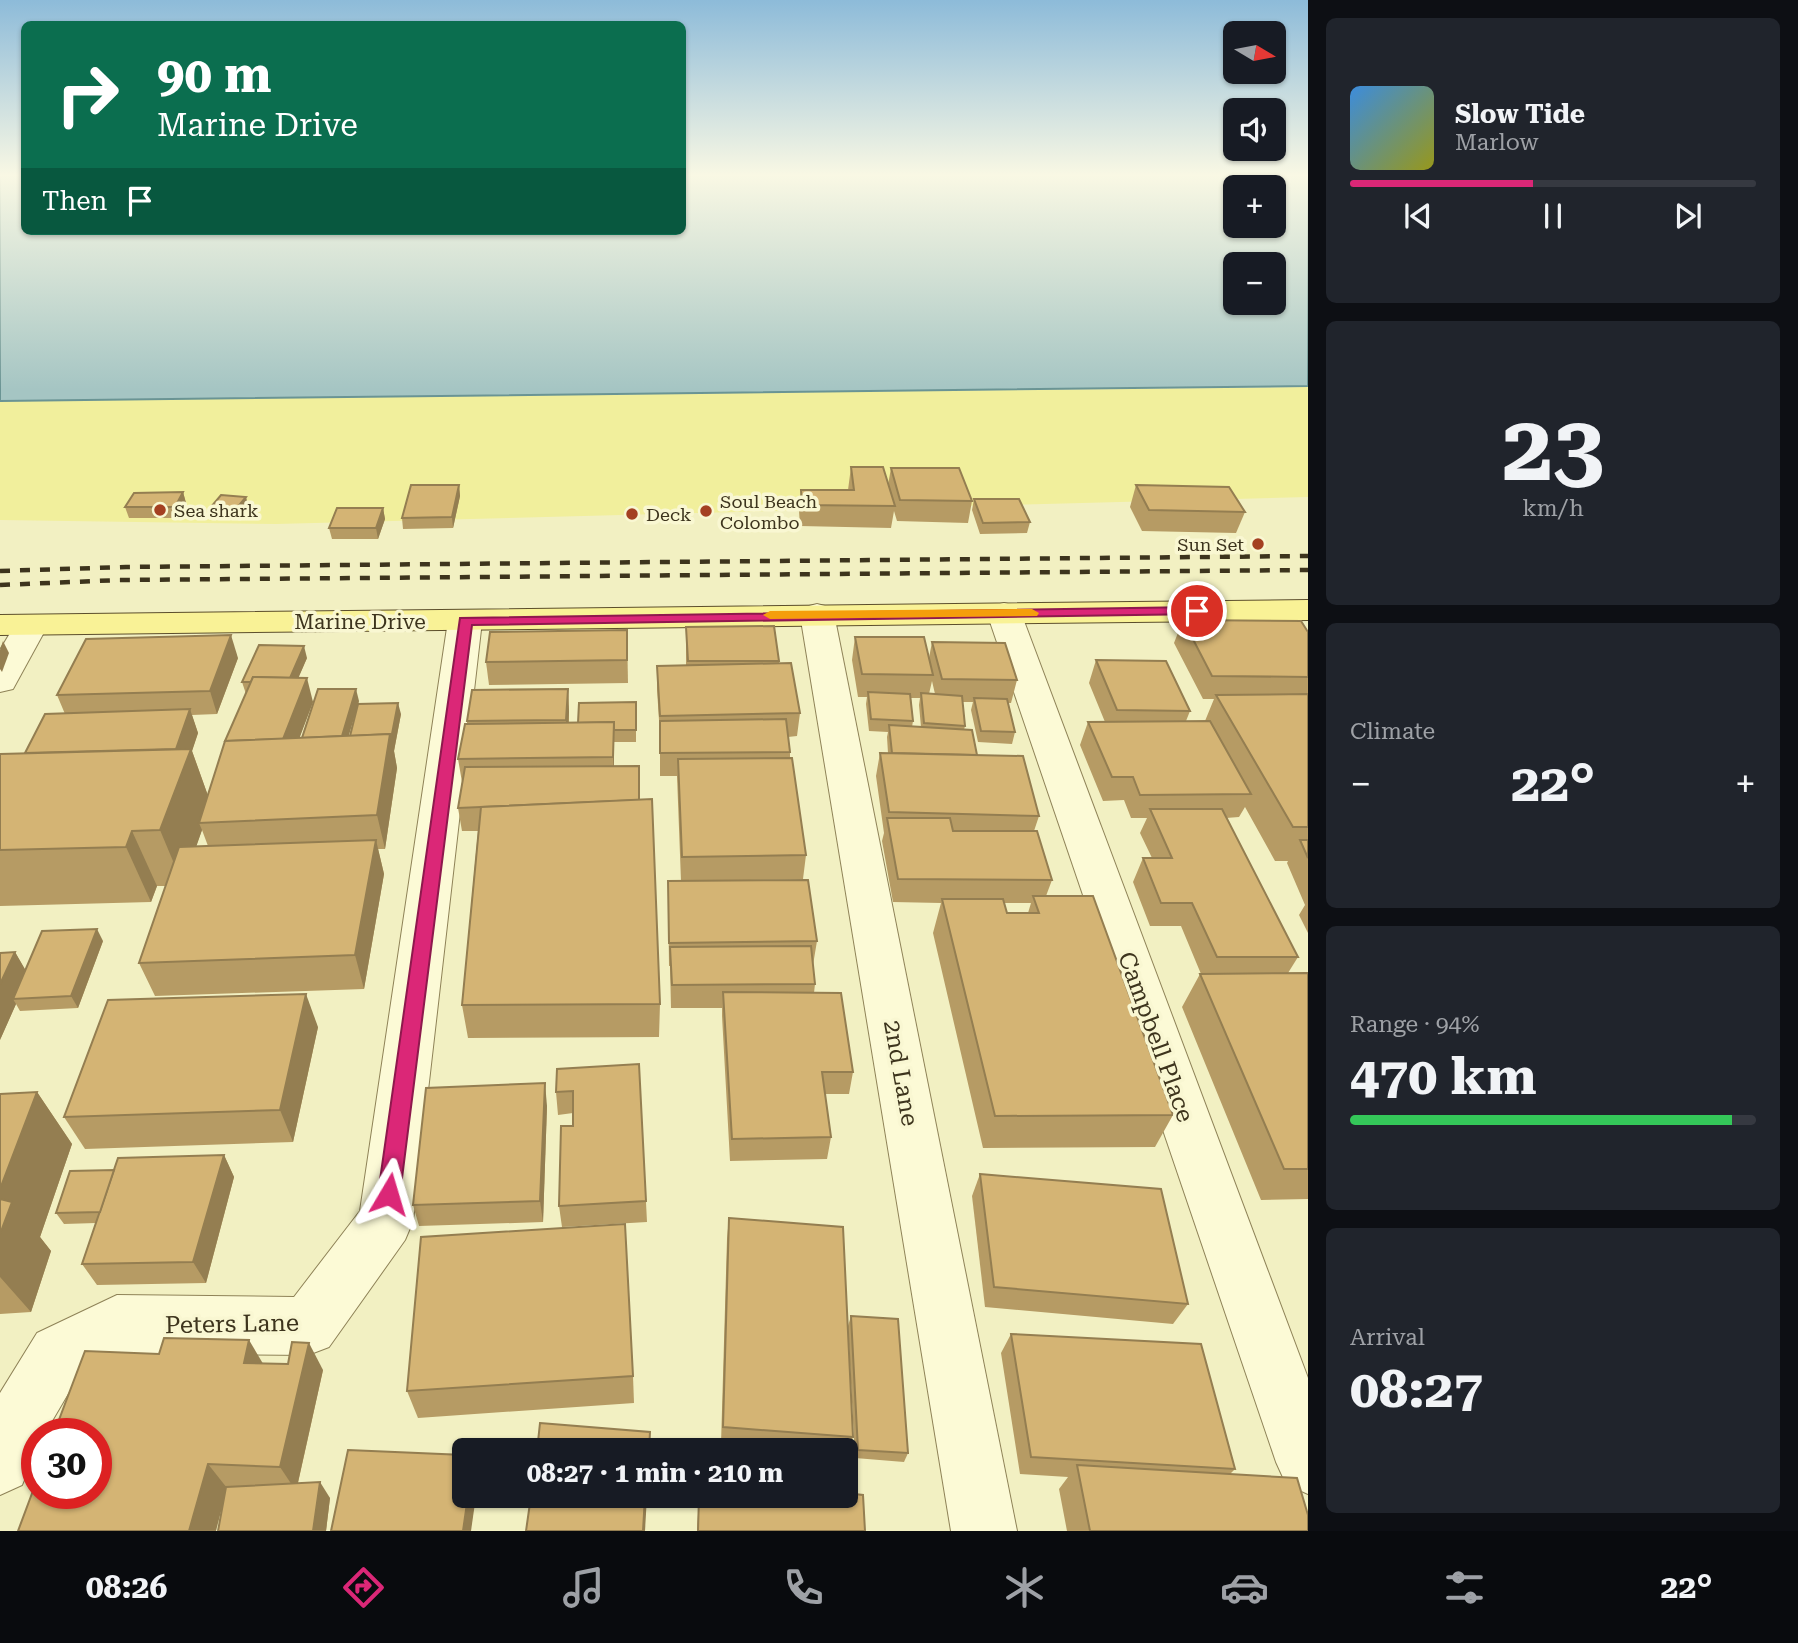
<!DOCTYPE html>
<meta charset="utf-8">
<style>
body{margin:0;font-family:"Roboto Serif",serif;background:#20242c;color:#f1f3f6;height:100vh;display:flex;flex-direction:column;font-size:26px;white-space:nowrap}
*{box-sizing:border-box;margin:0}
p{font-size:23px;color:#9ea1a6}
.icon{flex:none;width:38px;height:38px;fill:none;stroke:currentColor;stroke-width:2;stroke-linecap:round;stroke-linejoin:round}
.map{position:relative;flex:1;overflow:hidden}
.side{display:flex;flex-direction:column;gap:18px;padding:18px;background:#0d0f14;width:490px}
.side>*{flex:none}
.guide{position:absolute;left:21px;top:21px;width:665px;height:214px;border-radius:10px;box-shadow:0 2px 5px #0004;background:#0b6e4f;color:#fff;overflow:hidden}
.needle{width:46px;rotate:100deg}
.fabs{position:absolute;left:1223px;top:21px;display:grid;gap:14px}
.fabs a{display:grid;place-items:center;width:63px;height:63px;border-radius:10px;background:#171b24;box-shadow:0 2px 5px #0004;font-size:35px}
.speed{position:absolute;left:21px;top:1418px;display:flex;gap:14px;font-size:35px;font-weight:700;text-align:center}
.speed>*{display:grid;place-content:center;width:91px;height:91px;border-radius:50%;background:#171b24;box-shadow:0 2px 5px #0004;line-height:1}
.speed .limit{border:10px solid #d22;background:#fff;color:#111}
.pin{position:absolute;display:grid;place-items:center;width:60px;height:60px;color:#fff;margin:-30px;border:4px solid #fff;border-radius:50%;box-shadow:0 2px 7px #0007}
.me{position:absolute;width:77px;margin:-38px;rotate:7deg;stroke-linejoin:round;filter:drop-shadow(0 0 5px #0008)}
.turn{display:flex;align-items:center;gap:24px;height:147px;padding:0 21px;font-size:32px}
.turn .icon{width:91px;height:91px;stroke-width:2.5}
.turn b{display:block;font-size:49px;line-height:60px}
.then{display:flex;align-items:center;height:66px;padding:0 21px;background:#0003;gap:14px;font-size:26px}
.big{font-size:52px;font-weight:700;line-height:1.1}
.side .card{flex:1;display:flex;flex-direction:column;justify-content:center;gap:10px;min-width:0;padding:0 24px;border-radius:10px;background:#20242c}
.side .dial{align-items:center;gap:0}
.dial b{font-size:91px;line-height:1}
.song{display:flex;align-items:center;gap:21px}
.cover{width:84px;height:84px;border-radius:10px;background:linear-gradient(135deg,hsl(210 70% 55%),hsl(60 70% 35%))}
.played{height:7px;border-radius:4px;background:linear-gradient(90deg,#db2777 45%,#363941 45%)}
.keys{display:flex;justify-content:space-around;direction:ltr}
.heat{display:flex;justify-content:space-between;align-items:center;font-size:38px;direction:ltr}
.charge{height:10px;border-radius:5px;background:linear-gradient(90deg,#34c759 94%,#363941 0)}
.trip{position:absolute;left:452px;top:1438px;width:406px;height:70px;border-radius:10px;background:#171b24;box-shadow:0 2px 5px #0004;font-weight:700;line-height:70px;text-align:center}
.tab-bar{display:flex;height:112px;justify-content:space-around;align-items:center;background:#090b0e;color:#9ea1a6}
.tab-bar .icon{width:49px;height:49px}
.tab-bar .current{color:#db2777}
.tab-bar b{font-size:32px;color:#f1f3f6}
main{display:flex;flex:1;min-height:0}
.map>svg:first-child{display:block}
.sand{fill:#f1ef9c}
.water{fill:#a5c5c3;stroke:#6a9494;stroke-width:2;fill-rule:evenodd}
.lines{fill:none;stroke-linecap:round;stroke-linejoin:round}
.minor-casing{stroke:#8e8257;stroke-width:2}
.major-casing{stroke:#5c4e2c;stroke-width:2}
.minor{fill:#fcfad6;fill-rule:evenodd}
.major{fill:#f9f296;fill-rule:evenodd}
.rail{stroke:#3d341d;stroke-width:4.5;stroke-dasharray:10 10;stroke-linecap:butt}
.wall{fill:#b69b64;fill-rule:evenodd}
.shaded-wall{fill:#947e51}
.building{fill:#d4b474;stroke:#947e51;stroke-width:2}
.route{fill:#db2777;stroke:#8e194d;stroke-width:2}
.slow{fill:#f59e0b}
.poi-dot{fill:#a44021;stroke:#f9f7d2;stroke-width:2.5}
.labels{text-anchor:middle;dominant-baseline:central;stroke-width:7;stroke-linejoin:round;paint-order:stroke}
.far-poi-label{font-size:18px;fill:#3d341d;stroke:#f9f7d2;text-anchor:start}
.street-label{font-size:21px;fill:#3d341d;stroke:#f9f7d2}
.near-street-label{font-size:24px;fill:#3d341d;stroke:#f9f7d2}
</style>
<main>
<div class="map">
<svg width="1308" height="1531" viewBox="0 0 1308 1531">
<rect width="100%" height="100%" fill="#f2f0c2"/>
<!-- sand -->
<polygon class="sand" points="1308,387 1308,497 276,524 0,520 0,401"/>
<!-- water -->
<path class="water" d="M0,176H24V231H682L683,176H1308V386L0,401ZM1236,187H1274V226H1236ZM1236,264H1274V303H1236Z"/>
<g class="lines">
<!-- minor casing -->
<g class="minor-casing">
<g id="minor">
<polygon points="1004,603 1016,606 1021,613 1308,1378 1308,1494 1286,1484 1276,1462 987,613 992,606"/>
<polygon points="817,604 829,607 834,614 1017,1531 951,1531 800,614 805,607"/>
<polygon points="465,611 477,614 482,621 413,1221 405,1240 329,1347 308,1355 121,1353 79,1375 45,1433 37,1433 37,1448 22,1485 0,1495 0,1393 37,1333 117,1295 294,1297 360,1211 448,621 453,614"/>
<polygon points="31,615 43,618 48,625 13,689 0,692 0,650 19,618"/>
</g>
</g>
<!-- major casing -->
<g class="major-casing">
<polygon id="major" points="1308,600 1308,620 0,635 0,615"/>
</g>
<!-- minor -->
<use href="#minor" class="minor"/>
<!-- major -->
<use href="#major" class="major"/>
<!-- rail -->
<g class="rail">
<polyline points="0,571 126,567 1308,556"/>
<polyline points="0,585 119,580 1308,570"/>
</g>
</g>
<!-- wall -->
<g class="wall">
<polygon points="851,467 888,485 891,468 972,501 968,523 897,521 894,511 891,528 800,526 799,511 801,490 848,490"/>
<polygon points="459,485 460,496 453,528 403,529 402,518"/>
<polygon points="1136,485 1245,512 1236,533 1142,531 1130,507"/>
<polygon points="183,492 186,503 178,518 129,518 125,507"/>
<polygon points="974,499 1030,522 1027,533 980,534 972,510"/>
<polygon points="211,507 249,508 239,520 214,518"/>
<polygon points="383,508 385,519 378,539 332,539 329,528"/>
<polygon points="1183,620 1308,632 1308,933 1299,915 1305,905 1287,863 1288,861 1275,861 1245,807 1239,817 1226,818 1298,957 1288,973 1308,973 1308,1199 1261,1200 1182,1007 1200,974 1201,974 1181,926 1150,926 1133,882 1143,858 1152,858 1140,833 1147,818 1131,818 1124,800 1103,801 1080,745 1088,722 1105,722 1089,683 1096,660 1190,711 1186,721 1205,721 1214,699 1203,699 1174,643"/>
<polygon points="686,627 779,661 779,663 800,713 797,736 788,737 790,752 790,758 806,855 803,879 681,881 677,776 660,776 660,736 657,689 657,666 686,665"/>
<polygon points="627,630 628,683 489,685 486,662"/>
<path d="M855,637L929,658L932,642L1017,680L1011,703H1008L1015,732L1012,744L978,742L971,710L973,702H962L965,726L964,730L977,755L1039,816L1034,831L1052,880L1046,896L1173,1115L1155,1147L983,1148L933,933L941,903L893,902L882,841L884,833L876,776L880,753H888L887,737L888,732L869,731L866,704L867,697H858L852,660ZM932,681L935,694H929ZM911,698H920L919,705L921,727H912L913,721ZM1004,903H1031L1028,913H1007Z"/>
<path d="M238,658L217,714L192,715L198,733L192,751L208,796L246,694L242,682L307,658L298,678L313,702L299,738H302L359,701L348,736L401,714L394,751L397,768L385,849H378L384,874L364,989L155,996L139,963L166,886H157L151,902L0,906V754L25,753L65,714L57,695ZM202,830L208,846H196Z"/>
<polygon points="568,689 569,712 569,723 578,723 636,702 636,742 614,742 614,766 639,800 660,1004 659,1037 468,1038 462,1005 478,831 462,831 458,808 462,782 458,759 467,724 467,721"/>
<polygon points="668,881 817,941 813,965 815,984 814,993 853,1072 849,1094 825,1094 831,1137 827,1159 730,1161 722,1016 722,1008 671,1008 670,966 669,966"/>
<polygon points="103,941 78,1008 20,1011 16,1004 0,1040 15,952 25,970"/>
<polygon points="318,1027 293,1142 85,1149 64,1117"/>
<polygon points="639,1064 647,1222 562,1227 559,1206 573,1126 573,1113 558,1115 556,1092"/>
<polygon points="37,1092 72,1144 40,1237 51,1251 31,1312 0,1314 0,1094"/>
<polygon points="547,1106 543,1222 419,1226 413,1205"/>
<polygon points="224,1155 234,1177 206,1283 97,1285 82,1264 96,1223 64,1224 56,1213 114,1170"/>
<polygon points="980,1174 1188,1304 1173,1324 985,1307 972,1196"/>
<polygon points="729,1218 853,1437 847,1454 845,1454 845,1451 806,1451 721,1444 727,1239"/>
<polygon points="851,1316 908,1453 904,1462 855,1458 848,1326"/>
<polygon points="1011,1334 1235,1469 1230,1474 1308,1531 1067,1531 1059,1489 1068,1477 1020,1474 1001,1353"/>
<polygon points="263,1363 323,1370 298,1483 330,1498 326,1531 218,1531 222,1506 18,1531"/>
<polygon points="633,1376 634,1403 418,1418 407,1391"/>
<polygon points="699,1496 865,1531 697,1531"/>
</g>
<!-- shaded-wall -->
<g class="shaded-wall">
<polygon points="459,485 460,496 453,528 452,517"/>
<polygon points="183,492 186,503 178,518 175,507"/>
<polygon points="246,497 249,508 239,520 236,509"/>
<polygon points="383,508 385,519 378,539 376,528"/>
<polygon points="231,635 238,658 217,714 210,691"/>
<polygon points="3,641 9,653 2,672 0,669 0,650"/>
<polygon points="304,646 307,658 291,695 288,683"/>
<polygon points="307,678 313,702 289,766 282,742"/>
<polygon points="356,689 359,701 344,752 341,740"/>
<polygon points="568,689 569,712 567,743 566,720"/>
<polygon points="398,703 401,714 394,751 397,768 385,849 377,815 390,734"/>
<polygon points="190,709 198,733 192,751 211,804 199,823 202,830 183,885 160,830 168,772"/>
<polygon points="614,722 614,781 613,757"/>
<polygon points="132,831 157,886 151,902 126,847"/>
<polygon points="376,840 384,874 364,989 355,955"/>
<polygon points="97,929 103,941 78,1008 71,996"/>
<polygon points="15,952 29,976 13,999 16,1004 0,1040 0,984"/>
<polygon points="306,994 318,1027 293,1142 280,1110"/>
<polygon points="545,1083 547,1106 543,1222 540,1201"/>
<polygon points="37,1092 72,1144 40,1237 51,1251 31,1312 0,1277 0,1189"/>
<polygon points="224,1155 234,1177 206,1283 193,1262"/>
<polygon points="249,1340 265,1367 244,1363"/>
<polygon points="309,1343 323,1370 296,1491 280,1467"/>
<polygon points="208,1464 227,1488 216,1531 189,1531"/>
<polygon points="320,1482 330,1498 326,1531 313,1531"/>
<polygon points="468,1496 476,1496 471,1531 463,1531"/>
<polygon points="645,1496 647,1496 645,1531 643,1531"/>
</g>
<!-- building -->
<g class="building">
<polygon points="851,467 883,467 895,506 802,505 801,490 854,490"/>
<polygon points="891,468 959,468 972,501 900,500"/>
<polygon points="411,485 459,485 452,517 402,518"/>
<polygon points="1136,485 1229,487 1245,512 1149,510"/>
<polygon points="183,492 175,507 125,507 134,493"/>
<polygon points="221,495 246,497 236,509 211,507"/>
<polygon points="974,499 1019,499 1030,522 983,523"/>
<polygon points="337,508 383,508 376,528 329,528"/>
<polygon points="1183,620 1301,621 1308,632 1308,677 1212,676"/>
<polygon points="774,626 779,661 688,661 686,627"/>
<polygon points="627,630 627,660 486,662 490,632"/>
<polygon points="231,635 210,691 57,695 86,639"/>
<polygon points="855,637 924,637 933,675 862,674"/>
<polygon points="932,642 1005,643 1017,680 942,679"/>
<polygon points="259,645 304,646 290,678 253,677 251,682 242,682"/>
<polygon points="1096,660 1166,661 1190,711 1117,710"/>
<polygon points="791,663 800,713 660,716 657,666"/>
<polygon points="253,677 307,678 283,739 225,741"/>
<polygon points="318,689 356,689 342,736 302,738"/>
<polygon points="568,689 566,720 467,721 472,690"/>
<polygon points="868,692 910,694 913,721 871,719"/>
<polygon points="921,693 962,696 965,726 924,723"/>
<polygon points="1308,694 1308,827 1293,827 1216,695"/>
<polygon points="974,698 1007,699 1015,732 981,731"/>
<polygon points="636,702 636,730 614,730 614,722 578,723 579,703"/>
<polygon points="398,703 391,739 390,734 350,736 358,704"/>
<polygon points="190,709 176,749 25,753 45,714"/>
<polygon points="786,719 790,752 660,753 660,721"/>
<polygon points="1210,721 1251,794 1140,795 1133,777 1112,777 1088,722"/>
<polygon points="614,722 613,757 458,759 465,724"/>
<polygon points="889,725 972,730 977,755 892,753"/>
<polygon points="390,734 377,815 199,823 225,741"/>
<polygon points="191,749 160,830 132,831 126,847 0,850 0,754"/>
<polygon points="880,753 1023,756 1039,816 889,812"/>
<polygon points="792,758 806,855 682,857 678,759"/>
<polygon points="639,766 639,800 458,808 465,767"/>
<polygon points="652,799 660,1004 462,1005 481,807"/>
<polygon points="1150,809 1222,809 1298,957 1217,957 1192,903 1161,903 1143,858 1172,858"/>
<polygon points="887,818 950,818 953,831 1037,831 1052,880 898,879"/>
<polygon points="376,840 355,955 139,963 179,847"/>
<polygon points="1300,840 1308,840 1308,858"/>
<polygon points="808,880 817,941 669,943 668,881"/>
<polygon points="1033,896 1093,896 1173,1115 995,1116 942,899 1003,899 1007,913 1039,913"/>
<polygon points="97,929 71,996 13,999 42,931"/>
<polygon points="811,946 815,984 672,985 670,947"/>
<polygon points="15,952 0,984 0,953"/>
<polygon points="1308,973 1308,1169 1284,1169 1200,974"/>
<polygon points="723,992 841,993 853,1072 822,1072 831,1137 732,1139"/>
<polygon points="306,994 280,1110 64,1117 108,1000"/>
<polygon points="639,1064 646,1201 559,1206 561,1126 573,1126 573,1091 556,1092 557,1069"/>
<polygon points="545,1083 540,1201 413,1205 426,1088"/>
<polygon points="37,1092 0,1189 0,1094"/>
<polygon points="224,1155 193,1262 82,1264 118,1158"/>
<polygon points="114,1170 100,1212 56,1213 70,1171"/>
<polygon points="980,1174 1161,1189 1188,1304 994,1287"/>
<polygon points="0,1199 12,1202 0,1234"/>
<polygon points="729,1218 843,1227 853,1437 723,1427"/>
<polygon points="625,1224 633,1376 407,1391 421,1237"/>
<polygon points="851,1316 898,1319 908,1453 858,1450"/>
<polygon points="1011,1334 1201,1344 1235,1469 1031,1457"/>
<polygon points="164,1338 249,1340 244,1363 288,1364 292,1342 309,1343 280,1467 208,1464 189,1531 18,1531 37,1480 37,1493 96,1493 96,1433 54,1433 85,1351 159,1354"/>
<polygon points="540,1423 650,1432 649,1451 537,1451"/>
<polygon points="348,1450 464,1455 464,1496 468,1496 463,1531 331,1531"/>
<polygon points="1077,1465 1297,1478 1308,1515 1308,1531 1090,1531"/>
<polygon points="320,1482 313,1531 218,1531 226,1487"/>
<polygon points="845,1493 863,1495 865,1531 698,1531 699,1496 845,1496"/>
<polygon points="531,1496 645,1496 643,1531 526,1531"/>
</g>
<!-- sky -->
<linearGradient id="sky" x2="0" y2="1"><stop stop-color="#8dbbd9"/><stop offset="0.45" stop-color="#f9f8e4"/><stop offset="1" stop-color="#f9f8e4" stop-opacity="0"/></linearGradient>
<rect width="1308" height="390" fill="url(#sky)"/>
<!-- route -->
<polygon class="route" points="1197,607 1202,608 1202,614 472,625 400,1194 397,1201 389,1204 382,1201 378,1194 460,618"/>
<!-- slow -->
<polygon class="slow" points="1032,609 1039,613 1037,616 770,619 763,615 770,611"/>
<!-- markers -->
<g class="poi-dot">
<circle cx="160" cy="510" r="7"/>
<circle cx="706" cy="511" r="7"/>
<circle cx="632" cy="514" r="7"/>
<circle cx="1258" cy="544" r="7"/>
</g>
<g class="labels">
<!-- far-poi labels -->
<g class="far-poi-label">
<text x="720" y="501">Soul Beach<tspan x="720" dy="21">Colombo</tspan></text>
<text x="174" y="510">Sea shark</text>
<text x="646" y="514">Deck</text>
<text x="1244" y="544" text-anchor="end">Sun Set</text>
</g>
<!-- street labels -->
<g class="street-label">
<text x="360" y="622">Marine Drive</text>
</g>
<!-- near-street labels -->
<g class="near-street-label">
<text transform="translate(1156 1037) rotate(70)">Campbell Place</text>
<text transform="translate(901 1073) rotate(80)">2nd Lane</text>
<text transform="translate(232 1324) rotate(-1)">Peters Lane</text>
</g>
</g>
</svg>
<div class="fabs">
<a><svg class="needle" viewBox="-14 -14 28 28"><path d="M0-13l5 13h-10z" fill="#e53935"/><path d="M0 13l5-13h-10z" fill="#9ea1a6"/></svg></a>
<a><svg class="icon" aria-label="sound" viewBox="0 0 24 24"><path d="M4 9h4l5-4v14l-5-4H4zM17 9q2 3 0 6"/></svg></a>
<a>+</a>
<a>−</a>
</div>
<div class="speed"><div class="limit">30</div></div>
<div class="pin" style="left:1197px;top:611px;background:#d93025"><svg class="icon" aria-label="arrive" viewBox="0 0 24 24"><path d="M6 21V4h12l-3 4 3 4H6"/></svg></div>
<svg class="me" style="left:389px;top:1194px" viewBox="-20 -20 40 40"><path d="M0-17L14 15 0 8-14 15z" fill="#db2777" stroke="#fff" stroke-width="4"/></svg>
<div class="trip">08:27 · 1 min · 210 m</div>
<div class="guide">
<div class="turn"><svg class="icon" aria-label="right" viewBox="0 0 24 24"><path d="M7 20v-9h11M14 6l5 5-5 5"/></svg><div><b>90 m</b>Marine Drive</div></div>
<div class="then">Then<svg class="icon" aria-label="arrive" viewBox="0 0 24 24"><path d="M6 21V4h12l-3 4 3 4H6"/></svg></div>
</div>
</div>
<section class="side">
<div class="card">
<div class="song"><i class="cover"></i><div><b>Slow Tide</b><p>Marlow</p></div></div>
<div class="played"></div>
<div class="keys"><svg class="icon" aria-label="previous" viewBox="0 0 24 24"><path d="M18 5L8 12l10 7zM5 5v14"/></svg><svg class="icon" aria-label="pause" viewBox="0 0 24 24"><path d="M8 5v14M16 5v14"/></svg><svg class="icon" aria-label="next" viewBox="0 0 24 24"><path d="M6 5l10 7-10 7zM19 5v14"/></svg></div>
</div>
<div class="card dial"><b>23</b><p>km/h</p></div>
<div class="card"><p>Climate</p>
<div class="heat"><a>−</a><b class="big">22°</b><a>+</a></div>
</div>
<div class="card"><p>Range · 94%</p><b class="big">470 km</b><div class="charge"></div></div>
<div class="card"><p>Arrival</p><b class="big">08:27</b></div>
</section>
</main>
<nav class="tab-bar">
<b>08:26</b>
<svg class="icon current" aria-label="directions" viewBox="0 0 24 24"><path d="M12 3l9 9-9 9-9-9zM9 14v-3h6M13 9l2 2-2 2"/></svg>
<svg class="icon" aria-label="music" viewBox="0 0 24 24"><path d="M9 18V5l10-2v13"/><circle cx="6" cy="18" r="3"/><circle cx="16" cy="16" r="3"/></svg>
<svg class="icon" aria-label="phone" viewBox="0 0 24 24"><path d="M5 4h4l2 5-3 2q2 4 5 5l2-3 5 2v4C11 20 4 13 5 4z"/></svg>
<svg class="icon" aria-label="climate" viewBox="0 0 24 24"><path d="M12 3v18M4 7l16 10M4 17L20 7"/></svg>
<svg class="icon" aria-label="car" viewBox="0 0 24 24"><path d="M5 17H2v-5l4-1 3-4h7l3 4 3 1v5h-3M9 17h6M6 11h13"/><circle cx="7" cy="17" r="2"/><circle cx="17" cy="17" r="2"/></svg>
<svg class="icon" aria-label="filters" viewBox="0 0 24 24"><path d="M4 7h16M4 17h16"/><circle cx="9" cy="7" r="2"/><circle cx="15" cy="17" r="2"/></svg>
<b>22°</b>
</nav>
